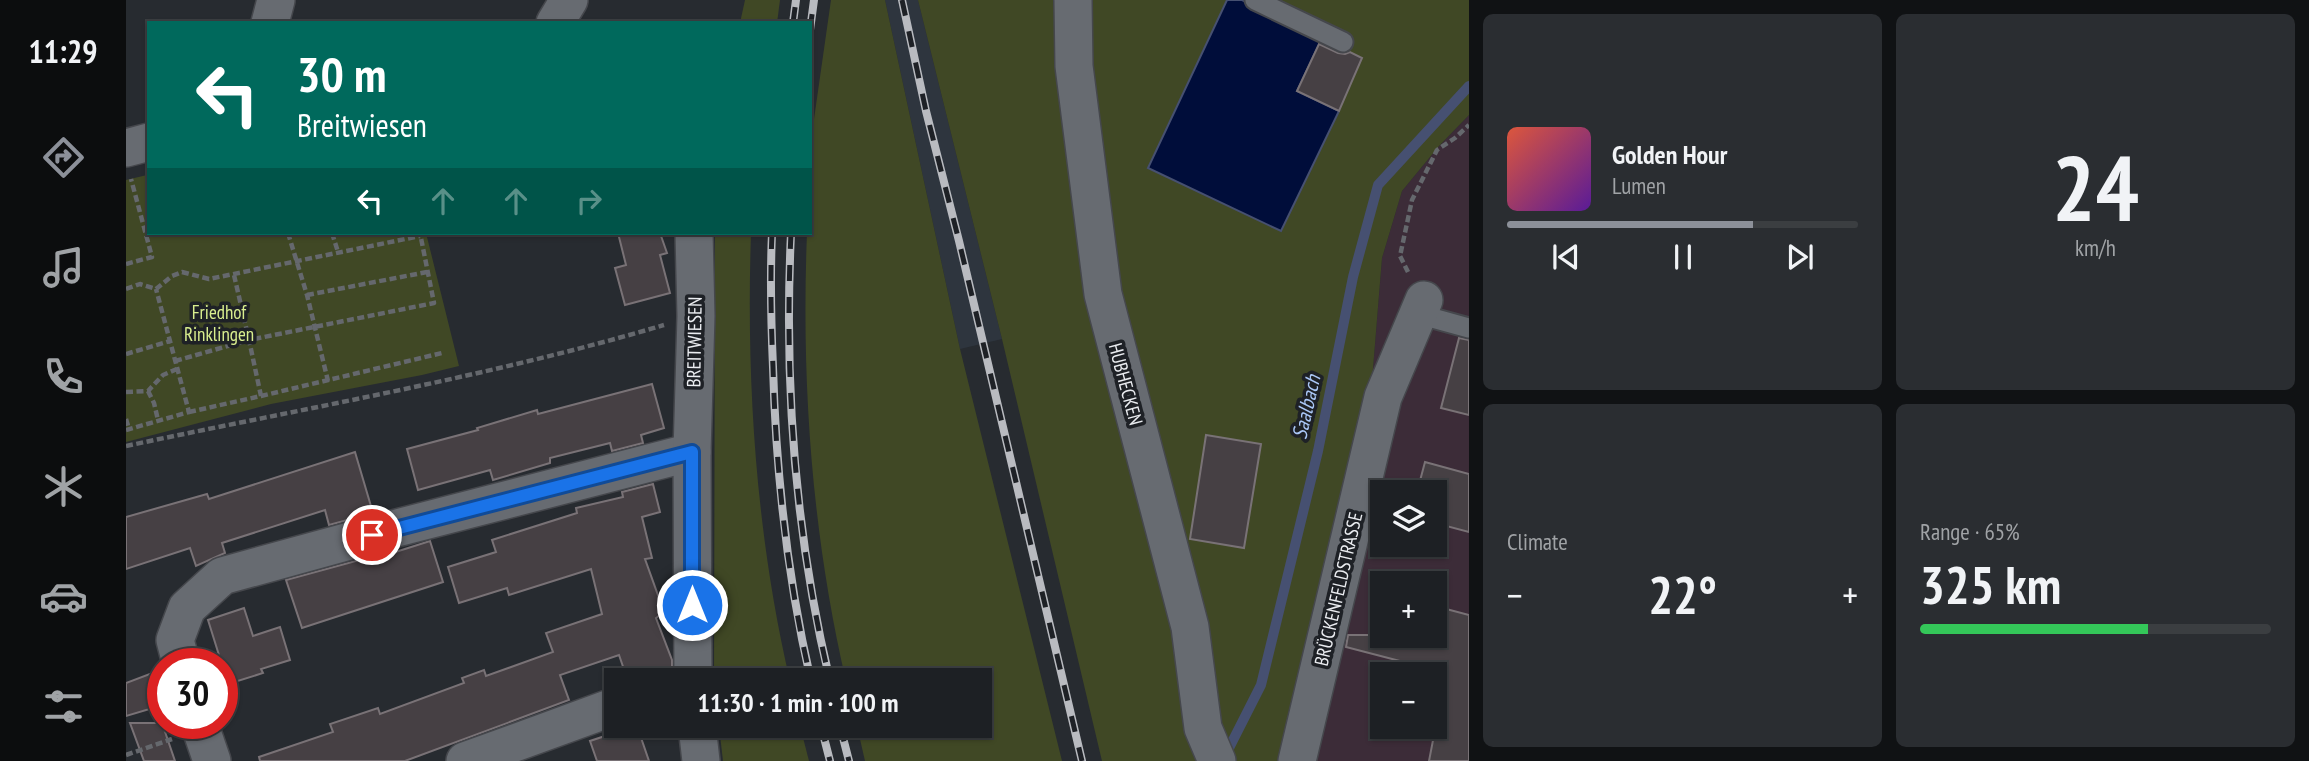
<!DOCTYPE html>
<meta charset="utf-8">
<style>
body{margin:0;font-family:"PT Sans Narrow",sans-serif;background:#2a2d31;color:#f1f3f6;height:100vh;display:flex;flex-direction:column;font-size:26px;white-space:nowrap}
*{box-sizing:border-box;margin:0}
p{font-size:23px;color:#a0a3a6}
.icon{flex:none;width:38px;height:38px;fill:none;stroke:currentColor;stroke-width:2;stroke-linecap:round;stroke-linejoin:round}
.map{position:relative;flex:1;overflow:hidden}
.drawer{display:flex;flex-direction:column;gap:14px;padding:14px;background:#101214;width:840px}
.drawer>*{flex:none}
.guide{position:absolute;left:21px;top:21px;width:665px;height:214px;border-radius:0px;box-shadow:0 2px 5px #0004,0 0 0 2px #3b3e41;background:#00695c;color:#fff;overflow:hidden}
.controls{position:absolute;left:1244px;top:480px;display:grid;gap:14px}
.controls a{display:grid;place-items:center;width:77px;height:77px;border-radius:0px;background:#1d2024;box-shadow:0 2px 5px #0004,0 0 0 2px #3b3e41;font-size:35px}
.speed{position:absolute;left:21px;top:648px;display:flex;gap:14px;font-size:35px;font-weight:700;text-align:center}
.speed>*{display:grid;place-content:center;width:91px;height:91px;border-radius:50%;background:#1d2024;box-shadow:0 2px 5px #0004,0 0 0 2px #3b3e41;line-height:1}
.speed .limit{border:10px solid #d22;background:#fff;color:#111}
.pin{position:absolute;display:grid;place-items:center;width:60px;height:60px;color:#fff;margin:-30px;border:4px solid #fff;border-radius:50%;box-shadow:0 2px 7px #0007}
.me{position:absolute;width:77px;margin:-38px;rotate:0deg;stroke-linejoin:round;filter:drop-shadow(0 0 5px #0008)}
.turn{display:flex;align-items:center;gap:24px;height:147px;padding:0 35px;font-size:32px}
.turn .icon{width:91px;height:91px;stroke-width:2.5}
.turn b{display:block;font-size:49px;line-height:60px}
.lanes{display:flex;align-items:center;height:66px;padding:0 35px;background:#0003;justify-content:center;gap:35px;direction:ltr}
.lanes .off{opacity:.35}
.big{font-size:52px;font-weight:700;line-height:1.1}
.drawer .widget{flex:1;display:flex;flex-direction:column;justify-content:center;gap:10px;min-width:0;padding:0 24px;border-radius:10px;background:#2a2d31}
.drawer .dial{align-items:center;gap:0}
.dial b{font-size:91px;line-height:1}
.song{display:flex;align-items:center;gap:21px}
.cover{width:84px;height:84px;border-radius:10px;background:linear-gradient(135deg,hsl(10 70% 55%),hsl(270 70% 35%))}
.played{height:7px;border-radius:4px;background:linear-gradient(90deg,#8c9099 70%,#3b3e41 70%)}
.keys{display:flex;justify-content:space-around;direction:ltr}
.heat{display:flex;justify-content:space-between;align-items:center;font-size:38px;direction:ltr}
.charge{height:10px;border-radius:5px;background:linear-gradient(90deg,#34c759 65%,#3b3e41 0)}
.drawer .tiles{flex:1;display:grid;gap:14px;grid-template-columns:repeat(2,1fr)}
.trip{position:absolute;left:478px;top:668px;width:388px;height:70px;border-radius:0px;background:#1d2024;box-shadow:0 2px 5px #0004,0 0 0 2px #3b3e41;font-weight:700;line-height:70px;text-align:center}
main{display:flex;flex:1;min-height:0}
.dock{display:flex;flex-direction:column;width:126px;justify-content:space-around;align-items:center;background:#0c0d0e;color:#a0a3a6}
.dock .icon{width:49px;height:49px}
.dock .active{color:#8c9099}
.dock b{font-size:32px;color:#f1f3f6}
.map>svg:first-child{display:block}
.commercial{fill:#3c2c38;fill-rule:evenodd}
.built{fill:#2e353e}
.green{fill:#404825}
.water{fill:#000d3a;stroke:#465071;stroke-width:2}
.lines{fill:none;stroke-linecap:round;stroke-linejoin:round}
.stream{stroke:#465071;stroke-width:10}
.building{fill:#464044;stroke:#797276;stroke-width:2}
.lane-casing{stroke:#45474c;stroke-width:23}
.street-casing{stroke:#45474c;stroke-width:40}
.path{stroke:#65686d;stroke-width:4.5;stroke-dasharray:7 3.5;stroke-linecap:butt}
.lane{stroke:#676b71;stroke-width:19}
.street{stroke:#676b71;stroke-width:37}
.rail-casing{stroke:#b9bbc0;stroke-width:8}
.rail{stroke:#1e2126;stroke-width:5;stroke-dasharray:16;stroke-linecap:butt}
.route-casing{stroke:#114b97;stroke-width:18}
.route{stroke:#1a73e8;stroke-width:12}
.labels{text-anchor:middle;dominant-baseline:central;stroke-width:7;stroke-linejoin:round;paint-order:stroke}
.park-label{font-size:19px;fill:#d8ed8e;stroke:#1e2126}
.street-label{font-size:19px;fill:#ebedf1;stroke:#1e2126}
.water-label{font-size:21px;font-style:italic;fill:#abc8f7;stroke:#1e2126}
</style>
<main>
<nav class="dock">
<b>11:29</b>
<svg class="icon active" aria-label="directions" viewBox="0 0 24 24"><path d="M12 3l9 9-9 9-9-9zM9 14v-3h6M13 9l2 2-2 2"/></svg>
<svg class="icon" aria-label="music" viewBox="0 0 24 24"><path d="M9 18V5l10-2v13"/><circle cx="6" cy="18" r="3"/><circle cx="16" cy="16" r="3"/></svg>
<svg class="icon" aria-label="phone" viewBox="0 0 24 24"><path d="M5 4h4l2 5-3 2q2 4 5 5l2-3 5 2v4C11 20 4 13 5 4z"/></svg>
<svg class="icon" aria-label="climate" viewBox="0 0 24 24"><path d="M12 3v18M4 7l16 10M4 17L20 7"/></svg>
<svg class="icon" aria-label="car" viewBox="0 0 24 24"><path d="M5 17H2v-5l4-1 3-4h7l3 4 3 1v5h-3M9 17h6M6 11h13"/><circle cx="7" cy="17" r="2"/><circle cx="17" cy="17" r="2"/></svg>
<svg class="icon" aria-label="filters" viewBox="0 0 24 24"><path d="M4 7h16M4 17h16"/><circle cx="9" cy="7" r="2"/><circle cx="15" cy="17" r="2"/></svg>
</nav>
<div class="map">
<svg width="1343" height="761" viewBox="0 0 1343 761">
<rect width="100%" height="100%" fill="#272b30"/>
<!-- commercial -->
<path class="commercial" d="M1343,115V761H1158L1245,393L1256,258L1276,191L1313,146ZM1256,492H1309V544H1256ZM1256,583H1309V635H1256ZM1256,674H1309V726H1256Z"/>
<!-- built -->
<polygon class="built" points="759,0 792,0 876,339 834,349"/>
<!-- green -->
<g class="green">
<polygon points="619,0 654,0 651,23 614,23"/>
<path d="M705,0H759L834,349L936,761H739L731,726H854V681H720C686,535 675,382 681,233H684L685,140Z"/>
<polygon points="792,0 1343,0 1343,115 1313,146 1276,191 1256,258 1245,393 1158,761 976,761 876,339"/>
<polygon points="21,175 23,183 23,233 300,233 333,366 296,375 145,404 0,442 0,180"/>
<path d="M589,233H625C620,382 630,535 664,681H588Z"/>
<polygon points="593,726 674,726 683,761 597,761"/>
</g>
<!-- water -->
<polygon class="water" points="1101,0 1116,0 1196,38 1171,91 1213,111 1155,231 1022,168"/>
<g class="lines">
<!-- stream -->
<polyline class="stream" points="1100,754 1135,685 1192,451 1227,277 1252,185 1343,86"/>
</g>
<!-- building -->
<g class="building">
<polygon points="1193,44 1212,53 1219,54 1224,52 1236,58 1213,111 1171,91"/>
<polygon points="492,233 534,233 541,253 534,255 544,293 499,305 489,268 500,265"/>
<polygon points="1333,338 1343,340 1343,415 1315,408"/>
<polygon points="526,384 538,428 515,435 517,443 486,451 484,443 424,458 424,463 367,480 364,470 292,490 281,449 352,430 351,428 411,410 412,414"/>
<polygon points="1080,435 1135,444 1118,548 1064,539"/>
<polygon points="229,452 247,513 203,525 199,510 96,543 99,553 70,566 64,548 0,569 0,517 81,494 83,499"/>
<polygon points="1299,462 1343,474 1343,532 1309,523 1309,492 1291,492"/>
<polygon points="527,484 534,512 516,517 526,558 519,559 538,612 530,618 546,660 546,668 511,681 502,681 493,655 434,675 443,700 279,761 134,761 133,757 207,732 204,724 252,708 254,714 338,683 336,678 358,670 360,676 427,652 420,633 476,614 465,569 383,595 381,588 333,603 322,567 370,552 366,540 451,513 450,508 497,497 496,492"/>
<polygon points="304,541 317,582 176,628 160,580 259,553 260,555"/>
<polygon points="1309,606 1343,615 1343,761 1303,761 1320,673 1220,647 1222,635 1309,635"/>
<polygon points="118,608 127,636 154,627 164,660 135,669 137,673 102,684 82,620"/>
<polygon points="29,672 37,694 37,705 0,716 0,683"/>
<polygon points="4,723 36,723 49,761 18,761"/>
<polygon points="509,726 511,726 523,761 471,761 464,741"/>
</g>
<g class="lines">
<!-- lane casing -->
<g class="lane-casing">
<g id="lane">
<polyline points="1129,0 1217,42"/>
<polyline points="1292,314 1343,328"/>
</g>
</g>
<!-- street casing -->
<g class="street-casing">
<g id="street">
<polyline points="947,0 948,66 977,294 1064,627 1077,728 1091,761"/>
<polyline points="144,23 150,0"/>
<polyline points="429,23 443,0"/>
<polyline points="0,148 23,142"/>
<polyline points="55,663 49,640 61,608 96,576 271,528 566,452"/>
<polyline points="567,681 566,452 570,316 568,233"/>
<polyline points="73,723 86,761"/>
<polyline points="571,726 575,761"/>
<polyline points="339,761 490,706"/>
<polyline points="1171,761 1257,397 1298,300"/>
</g>
</g>
<!-- path -->
<g class="path">
<polyline points="162,233 181,295 202,381"/>
<polyline points="206,233 212,252"/>
<polyline points="0,264 26,257 5,179"/>
<polyline points="1282,272 1274,256 1286,200 1311,150 1329,138 1343,125"/>
<polyline points="0,289 14,284 30,289 46,276 56,272 83,279 294,236"/>
<polyline points="181,295 301,272"/>
<polyline points="0,354 44,341"/>
<polyline points="49,361 123,340 108,275"/>
<polyline points="22,391 28,403 32,420"/>
<polyline points="0,392 22,391 37,375 51,369"/>
<polyline points="135,396 316,353"/>
<polyline points="63,412 135,396 123,340 308,303 294,233"/>
<polyline points="0,419 3,429"/>
<polyline points="0,430 63,412 30,289"/>
<path d="M0,446C180,408 362,377 538,325"/>
<polyline points="0,755 46,739"/>
</g>
<!-- lane -->
<use href="#lane" class="lane"/>
<!-- street -->
<use href="#street" class="street"/>
<!-- rail casing -->
<g class="rail-casing">
<g id="rail">
<polyline points="776,0 800,111 833,241 956,761"/>
<polyline points="667,23 670,0"/>
<polyline points="684,30 688,0"/>
<path d="M646,233C644,278 645,322 647,367C650,473 661,577 685,681"/>
<path d="M665,233C658,382 669,535 704,681"/>
<polyline points="695,726 704,761"/>
<polyline points="714,726 723,761"/>
</g>
</g>
<!-- rail -->
<use href="#rail" class="rail"/>
</g>
<g class="lines">
<!-- route casing -->
<g class="route-casing">
<polyline id="route" points="246,535 566,452 566,605"/>
</g>
<!-- route -->
<use href="#route" class="route"/>
</g>
<g class="labels">
<!-- park labels -->
<g class="park-label">
<text x="93" y="312">Friedhof<tspan x="93" dy="22">Rinklingen</tspan></text>
</g>
<!-- street labels -->
<g class="street-label">
<text transform="translate(568 342) rotate(-89)">BREITWIESEN</text>
<text transform="translate(1000 384) rotate(75)">HUBHECKEN</text>
<text transform="translate(1212 589) rotate(-77)">BRÜCKENFELDSTRASSE</text>
</g>
<!-- water labels -->
<g class="water-label">
<text transform="translate(1180 407) rotate(-77)">Saalbach</text>
</g>
</g>
</svg>
<div class="controls">
<a><svg class="icon" aria-label="layers" viewBox="0 0 24 24"><path d="M12 4l9 5-9 5-9-5zM3 14l9 5 9-5"/></svg></a>
<a>+</a>
<a>−</a>
</div>
<div class="speed"><div class="limit">30</div></div>
<div class="pin" style="left:246px;top:535px;background:#d93025"><svg class="icon" aria-label="arrive" viewBox="0 0 24 24"><path d="M6 21V4h12l-3 4 3 4H6"/></svg></div>
<svg class="me" style="left:566px;top:605px" viewBox="-20 -20 40 40"><circle r="17" fill="#1a73e8" stroke="#fff" stroke-width="3"/><path d="M0-11L8 9 0 5-8 9z" fill="#fff"/></svg>
<div class="trip">11:30 · 1 min · 100 m</div>
<div class="guide">
<div class="turn"><svg class="icon" aria-label="left" viewBox="0 0 24 24"><path d="M17 20v-9H6M10 6l-5 5 5 5"/></svg><div><b>30 m</b>Breitwiesen</div></div>
<div class="lanes"><svg class="icon" aria-label="left" viewBox="0 0 24 24"><path d="M17 20v-9H6M10 6l-5 5 5 5"/></svg><svg class="icon off" aria-label="ahead" viewBox="0 0 24 24"><path d="M12 20V5M6 11l6-6 6 6"/></svg><svg class="icon off" aria-label="ahead" viewBox="0 0 24 24"><path d="M12 20V5M6 11l6-6 6 6"/></svg><svg class="icon off" aria-label="right" viewBox="0 0 24 24"><path d="M7 20v-9h11M14 6l5 5-5 5"/></svg></div>
</div>
</div>
<section class="drawer">
<div class="tiles">
<div class="widget">
<div class="song"><i class="cover"></i><div><b>Golden Hour</b><p>Lumen</p></div></div>
<div class="played"></div>
<div class="keys"><svg class="icon" aria-label="previous" viewBox="0 0 24 24"><path d="M18 5L8 12l10 7zM5 5v14"/></svg><svg class="icon" aria-label="pause" viewBox="0 0 24 24"><path d="M8 5v14M16 5v14"/></svg><svg class="icon" aria-label="next" viewBox="0 0 24 24"><path d="M6 5l10 7-10 7zM19 5v14"/></svg></div>
</div>
<div class="widget dial"><b>24</b><p>km/h</p></div>
<div class="widget"><p>Climate</p>
<div class="heat"><a>−</a><b class="big">22°</b><a>+</a></div>
</div>
<div class="widget"><p>Range · 65%</p><b class="big">325 km</b><div class="charge"></div></div>
</div>
</section>
</main>
